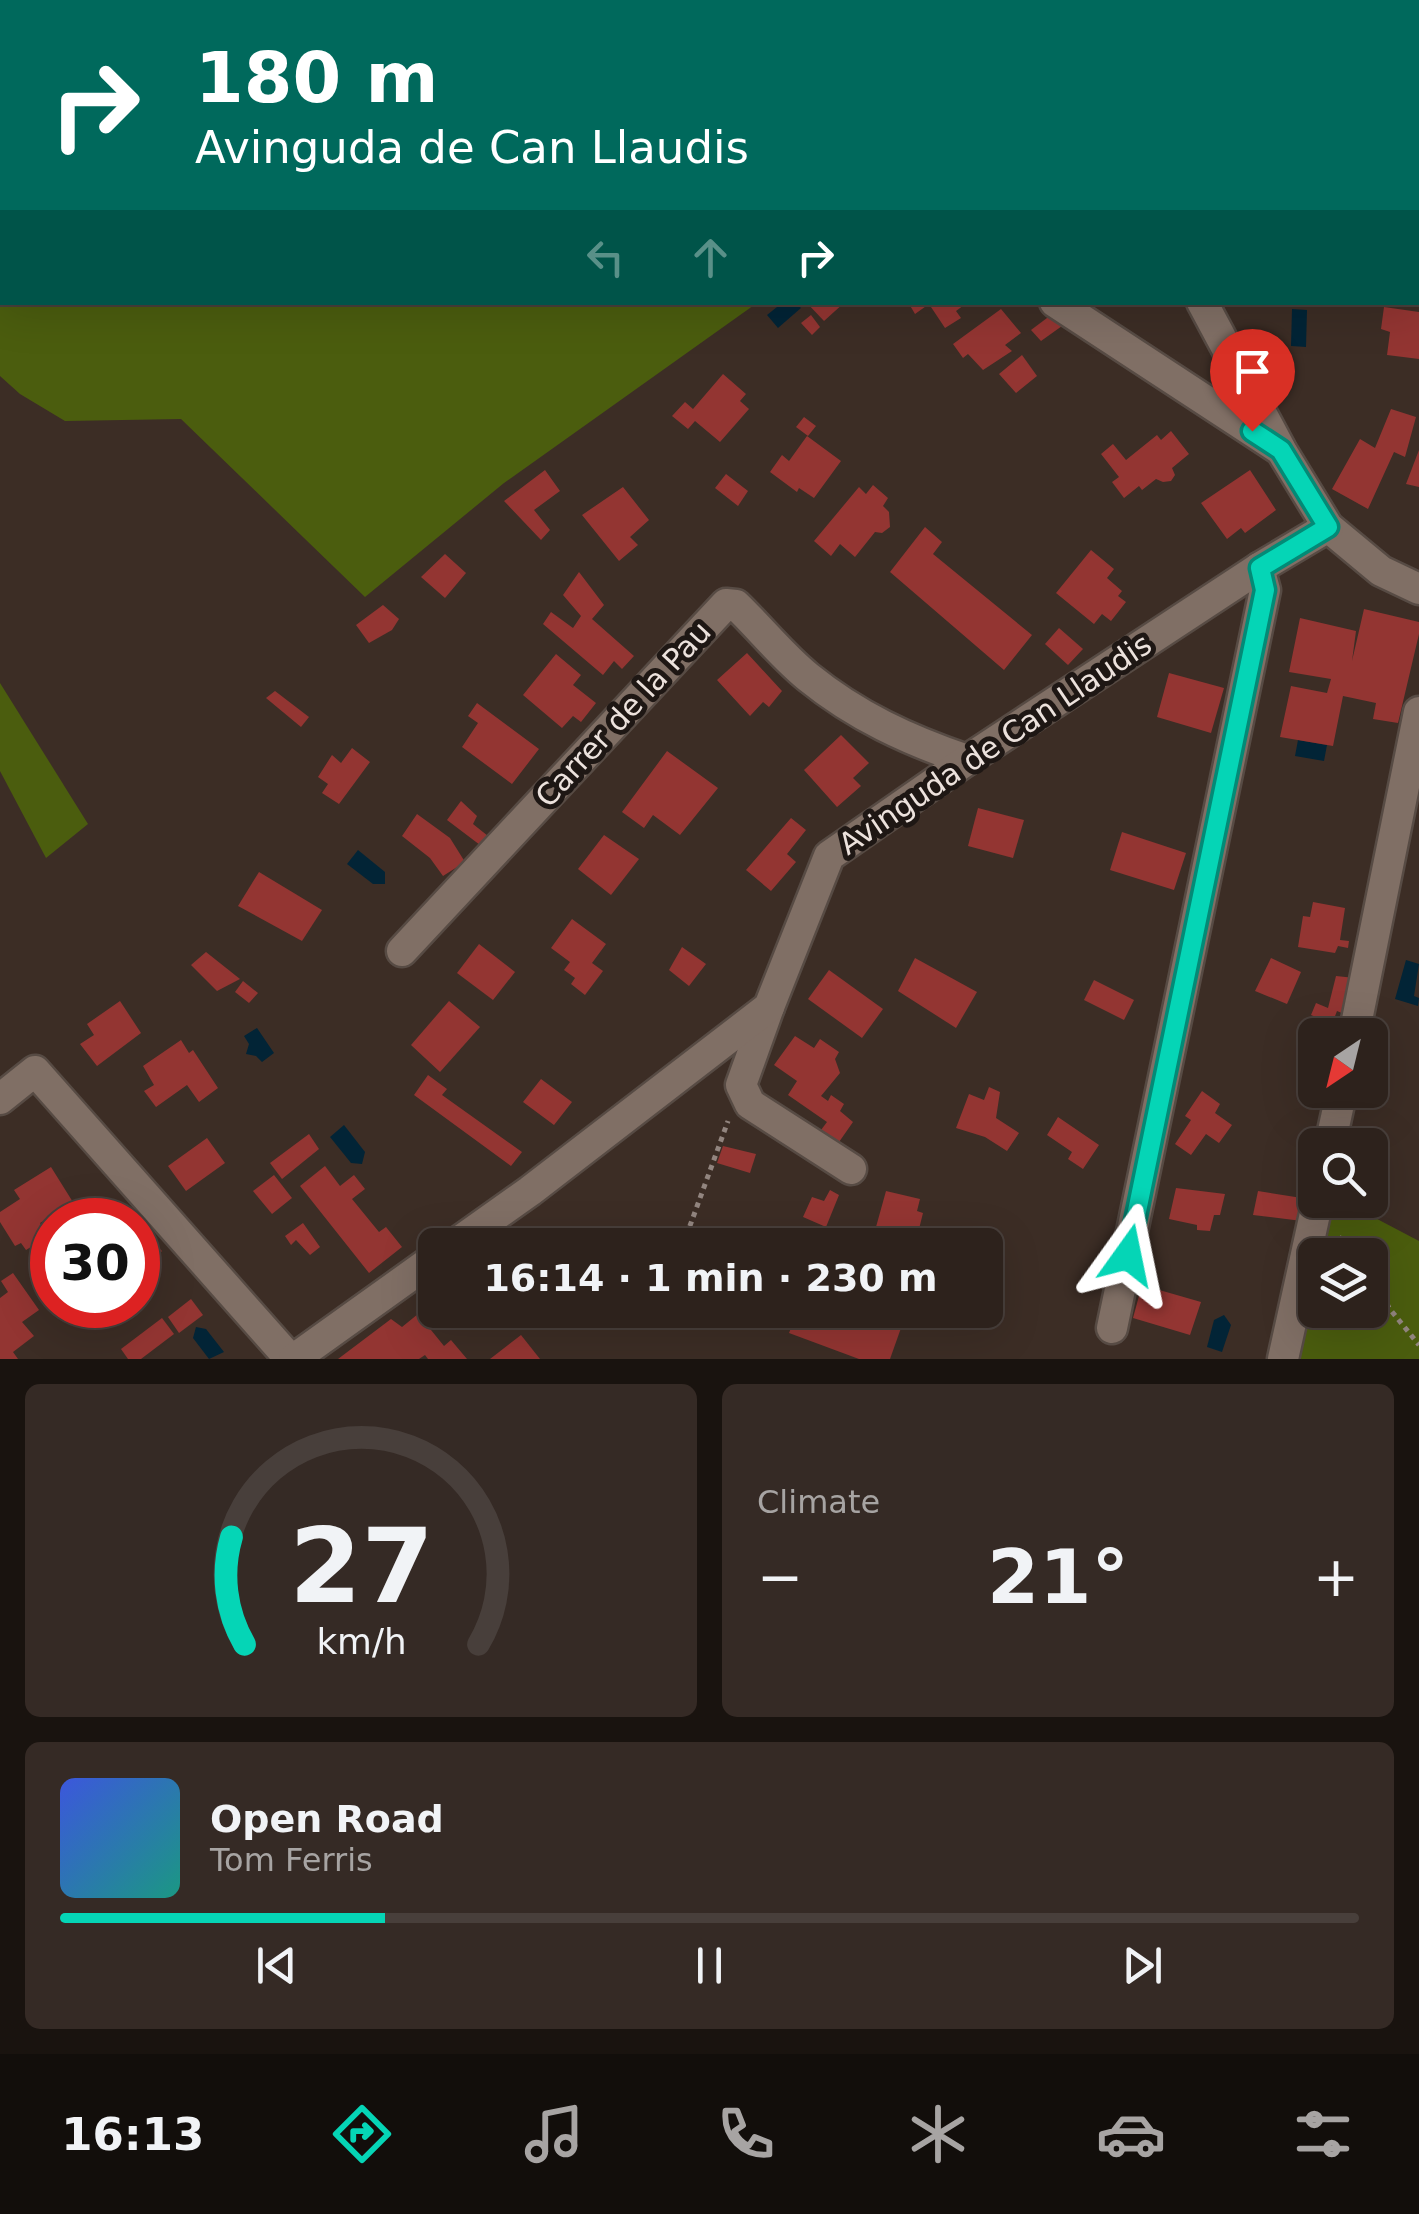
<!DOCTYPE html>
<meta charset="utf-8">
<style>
body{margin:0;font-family:"DejaVu Sans",sans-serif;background:#352a25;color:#f1f3f6;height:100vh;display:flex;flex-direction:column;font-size:38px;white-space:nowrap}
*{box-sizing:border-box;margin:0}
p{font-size:32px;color:#a7a4a3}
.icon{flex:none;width:55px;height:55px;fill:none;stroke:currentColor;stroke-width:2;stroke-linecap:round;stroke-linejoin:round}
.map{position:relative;height:1359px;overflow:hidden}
.details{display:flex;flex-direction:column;gap:25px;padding:25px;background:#19130f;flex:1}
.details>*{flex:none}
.banner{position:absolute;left:0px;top:0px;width:1420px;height:305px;box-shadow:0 10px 40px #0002,0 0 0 2px #483f3b;background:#00695c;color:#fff;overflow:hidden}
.needle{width:65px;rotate:215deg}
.buttons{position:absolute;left:1298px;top:1018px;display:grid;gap:20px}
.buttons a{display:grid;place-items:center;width:90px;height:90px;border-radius:15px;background:#2d221c;box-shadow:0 10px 40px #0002,0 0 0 2px #483f3b;font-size:50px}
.speed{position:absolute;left:30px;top:1198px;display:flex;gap:20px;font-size:50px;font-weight:700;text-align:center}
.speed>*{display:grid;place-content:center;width:130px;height:130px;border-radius:50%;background:#2d221c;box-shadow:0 10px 40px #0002,0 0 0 2px #483f3b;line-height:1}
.speed .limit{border:15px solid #d22;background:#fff;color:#111}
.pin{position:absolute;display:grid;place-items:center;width:85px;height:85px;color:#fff;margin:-102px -42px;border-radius:50% 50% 50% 0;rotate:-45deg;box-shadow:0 0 10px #0007}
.pin .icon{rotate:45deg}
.me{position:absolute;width:110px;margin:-55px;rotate:12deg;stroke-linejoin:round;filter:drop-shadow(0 0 8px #0008)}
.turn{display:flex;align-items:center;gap:35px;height:210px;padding:0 30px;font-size:45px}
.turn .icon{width:130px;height:130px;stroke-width:2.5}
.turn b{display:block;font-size:70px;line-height:85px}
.lanes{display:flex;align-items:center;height:95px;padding:0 30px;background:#0003;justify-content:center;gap:50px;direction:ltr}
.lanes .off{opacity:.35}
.big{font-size:75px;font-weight:800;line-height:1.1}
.details .card{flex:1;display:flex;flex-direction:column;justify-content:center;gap:15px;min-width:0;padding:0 35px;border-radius:15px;background:#352a25}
.details .dial{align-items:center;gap:0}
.dial svg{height:260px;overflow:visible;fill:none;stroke:#483f3b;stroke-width:7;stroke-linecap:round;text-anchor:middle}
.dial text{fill:#f1f3f6;stroke:none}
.song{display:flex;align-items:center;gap:30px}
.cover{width:120px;height:120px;border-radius:15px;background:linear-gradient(135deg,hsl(230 70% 55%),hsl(170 70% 35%))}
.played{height:10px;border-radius:5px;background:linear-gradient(90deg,#05d5b6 25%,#483f3b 25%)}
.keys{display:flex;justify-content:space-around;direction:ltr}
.heat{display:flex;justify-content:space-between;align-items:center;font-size:55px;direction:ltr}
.details .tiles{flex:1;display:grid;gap:25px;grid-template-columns:1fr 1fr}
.card:last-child{grid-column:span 2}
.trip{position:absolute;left:418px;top:1228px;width:585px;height:100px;border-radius:15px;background:#2d221c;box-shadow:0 10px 40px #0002,0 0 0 2px #483f3b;font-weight:800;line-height:100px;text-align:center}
.tabs{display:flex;height:160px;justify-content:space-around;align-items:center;background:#120e0b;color:#a7a4a3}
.tabs .icon{width:70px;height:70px}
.tabs .current{color:#05d5b6}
.tabs b{font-size:45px;color:#f1f3f6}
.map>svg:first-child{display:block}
.green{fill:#4b5d0e}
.water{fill:#022436}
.building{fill:#933532}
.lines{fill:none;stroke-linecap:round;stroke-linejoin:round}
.minor-casing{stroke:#574b44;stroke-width:35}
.path{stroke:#92857f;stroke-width:5;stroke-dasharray:5 5;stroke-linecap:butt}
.minor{stroke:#806f65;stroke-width:30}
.route-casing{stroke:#038a76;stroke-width:25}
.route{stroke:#05d5b6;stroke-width:18}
.labels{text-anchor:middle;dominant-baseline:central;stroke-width:10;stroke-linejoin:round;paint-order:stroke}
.street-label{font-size:30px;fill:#ece2dd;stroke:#1e1714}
</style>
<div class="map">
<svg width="1419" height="1359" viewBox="0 0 1419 1359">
<rect width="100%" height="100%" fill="#3c2d25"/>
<!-- green -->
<g class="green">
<polygon points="176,0 1010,0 1015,2 175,2"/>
<polygon points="1088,0 1419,0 1419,237 1418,2 1087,2"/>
<polygon points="0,261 2,302 57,303 62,306 65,302 757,303 504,483 365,597 181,419 65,421 20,394 0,376"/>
<polygon points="0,683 88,824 46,858 0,771"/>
<polygon points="1331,1200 1341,1200 1419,1241 1419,1359 1294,1359 1315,1268 1315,1310 1370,1310 1370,1255 1318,1255"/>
</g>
<!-- water -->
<g class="water">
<polygon points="782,303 796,303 801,308 778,328 767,315"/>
<polygon points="1292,309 1307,310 1306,347 1291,346"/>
<polygon points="1298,740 1327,745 1324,761 1295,756"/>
<polygon points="358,850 385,872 385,884 373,884 347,864"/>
<polygon points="1406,960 1419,964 1414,996 1419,998 1418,1006 1395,999"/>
<polygon points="257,1028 274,1053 262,1062 256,1056 246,1054 249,1044 244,1036"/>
<polygon points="344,1125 365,1152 362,1164 351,1163 330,1137"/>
<polygon points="1224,1315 1231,1325 1222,1352 1207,1347 1214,1320"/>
<polygon points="196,1327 206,1329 224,1352 209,1359 193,1338"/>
</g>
<!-- building -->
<g class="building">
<polygon points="806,302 845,302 824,321"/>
<polygon points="908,302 968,302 956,311 961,318 945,328 929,304 915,314"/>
<polygon points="1384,307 1419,312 1419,359 1387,355 1390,332 1381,329"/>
<polygon points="1001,309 1021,333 1005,345 1012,351 983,370 968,354 963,358 953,344"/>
<polygon points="1055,312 1069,321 1041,341 1031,330"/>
<polygon points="811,315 820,327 812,335 801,323"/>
<polygon points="1022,355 1037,376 1016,393 999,374"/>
<polygon points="723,374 746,394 740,401 749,409 720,442 695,421 688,429 672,416 685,402 693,409"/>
<polygon points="1391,409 1416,417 1405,457 1394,452 1368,509 1332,489 1360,439 1375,448"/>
<polygon points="804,417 816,426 808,436 796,427"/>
<polygon points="1171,431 1189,454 1172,468 1175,475 1171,481 1163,482 1156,479 1142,490 1139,486 1124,498 1112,482 1119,477 1101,454 1113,444 1126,460 1157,435 1161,440"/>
<polygon points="807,436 841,461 814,498 799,488 797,492 770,472 782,455 789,461"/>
<polygon points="1419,450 1419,487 1406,484"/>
<polygon points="545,470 560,491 534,510 550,530 541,540 504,501"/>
<polygon points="1250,470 1276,510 1245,533 1241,528 1227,539 1201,503"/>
<polygon points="726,474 748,491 738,506 715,488"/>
<polygon points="873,485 888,498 883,506 889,512 890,527 882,533 875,532 855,557 840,544 831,556 814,541 859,487 866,494"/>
<polygon points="623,487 649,520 630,537 638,545 619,561 582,515"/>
<polygon points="925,527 942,542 933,554 1032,635 1004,670 890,572"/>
<polygon points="1091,550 1114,569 1107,578 1122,591 1118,596 1126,602 1111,621 1102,614 1094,624 1056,593"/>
<polygon points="445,554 466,573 445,598 421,577"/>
<polygon points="579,572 604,605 592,619 634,656 622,669 614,661 603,675 543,624 551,612 573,628 581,616 563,595"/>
<polygon points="383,605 399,619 392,630 369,643 356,625"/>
<polygon points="1364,609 1419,622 1419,634 1398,723 1373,719 1376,703 1343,696 1333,746 1280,737 1291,686 1327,693 1331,679 1289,672 1300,618 1356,631 1352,661"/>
<polygon points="1059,628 1083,649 1068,665 1045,644"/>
<polygon points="747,653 782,691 769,707 763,702 750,716 717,680"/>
<polygon points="556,654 581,675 573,685 596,703 581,722 573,716 562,728 523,695"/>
<polygon points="1169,673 1224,688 1211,733 1157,717"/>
<polygon points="275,691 309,717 301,727 266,698"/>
<polygon points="477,703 539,749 512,784 462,747 478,723 468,716"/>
<polygon points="841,735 869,763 853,778 861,786 837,807 804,770"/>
<polygon points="352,748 370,762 339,804 322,793 328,784 318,777 332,755 341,763"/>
<polygon points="667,751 718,788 680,835 653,815 644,828 622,812"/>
<polygon points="461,801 477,816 473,824 488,836 480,845 447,820"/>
<polygon points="978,808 1024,820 1013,858 968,846"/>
<polygon points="417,814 450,838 465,862 443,876 430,858 402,836"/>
<polygon points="791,818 806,830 787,854 796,862 771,891 746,870"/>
<polygon points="1122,832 1186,853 1174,890 1110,870"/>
<polygon points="604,835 639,859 611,895 578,869"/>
<polygon points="259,872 322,910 302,941 238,906"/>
<polygon points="1313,902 1345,908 1340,940 1349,941 1348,948 1338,946 1335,953 1298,947 1303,916 1310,917"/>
<polygon points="572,919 606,944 592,963 603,971 585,995 571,984 575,978 564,970 570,962 551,948"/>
<polygon points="479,944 515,972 493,1000 457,973"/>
<polygon points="682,947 706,964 689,986 669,970"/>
<polygon points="206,952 240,979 217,991 191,965"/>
<polygon points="915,958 977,992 956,1028 898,991"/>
<polygon points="1271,958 1301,972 1287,1004 1255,991"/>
<polygon points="829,970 883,1009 862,1038 808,999"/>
<polygon points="1336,976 1355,978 1349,1016 1337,1011 1332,1024 1311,1015 1316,1003 1328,1008"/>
<polygon points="1094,980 1134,1000 1124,1020 1084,1000"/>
<polygon points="243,981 258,993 249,1003 235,992"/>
<polygon points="120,1001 141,1033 97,1066 80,1044 94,1035 87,1024"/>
<polygon points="449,1001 480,1027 440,1072 411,1045"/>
<polygon points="795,1036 814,1048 820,1039 839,1052 835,1059 840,1073 821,1096 828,1101 831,1095 844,1104 840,1111 853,1122 839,1142 821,1130 827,1122 788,1095 797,1081 774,1065"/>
<polygon points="181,1040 189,1053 193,1050 218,1088 199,1102 187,1085 156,1107 144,1091 154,1085 143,1066"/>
<polygon points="428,1075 447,1089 442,1095 522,1152 511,1166 414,1095"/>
<polygon points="541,1079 572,1102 554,1125 523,1102"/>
<polygon points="989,1087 1000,1092 996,1118 1019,1133 1007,1151 985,1137 956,1128 969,1094 984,1100"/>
<polygon points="1202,1091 1220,1104 1215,1113 1232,1125 1219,1143 1206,1134 1191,1155 1175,1144 1191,1120 1185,1116"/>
<polygon points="1058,1117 1099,1145 1083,1169 1068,1159 1072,1152 1047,1135"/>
<polygon points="309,1134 319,1149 282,1179 270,1163"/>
<polygon points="207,1138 225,1163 186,1191 168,1166"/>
<polygon points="723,1146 756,1154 750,1173 717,1163"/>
<polygon points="325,1166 340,1186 354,1175 365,1189 352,1199 379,1232 386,1227 402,1247 369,1273 300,1186"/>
<polygon points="51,1167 76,1207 63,1216 60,1211 40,1223 49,1236 26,1250 21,1243 15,1246 0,1222 0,1212 20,1199 14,1190"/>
<polygon points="274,1175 292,1198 272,1214 253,1191"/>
<polygon points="1176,1188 1225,1194 1220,1215 1214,1215 1210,1231 1197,1230 1197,1225 1169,1219"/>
<polygon points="830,1190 839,1195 826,1227 803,1217 812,1197 824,1201"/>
<polygon points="886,1191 920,1199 917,1211 923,1213 915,1245 871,1245"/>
<polygon points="1258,1191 1308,1199 1302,1221 1253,1215"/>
<polygon points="303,1223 320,1247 310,1255 296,1240 291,1245 285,1236"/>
<polygon points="138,1236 145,1245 150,1239 162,1251 138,1273"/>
<polygon points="13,1273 39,1310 22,1322 34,1336 13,1352 18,1359 0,1359 0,1298 8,1292 1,1281"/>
<polygon points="1142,1285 1201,1302 1190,1335 1133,1318"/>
<polygon points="191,1299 203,1315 179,1333 168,1317"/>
<polygon points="798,1310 853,1310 901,1328 890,1359 859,1359 789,1333"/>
<polygon points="418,1314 444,1346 451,1340 467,1359 428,1359 425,1355 419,1359 338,1359 391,1319 402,1327"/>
<polygon points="162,1318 174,1334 141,1359 128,1359 121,1349"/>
<polygon points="521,1335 540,1359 490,1359"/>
</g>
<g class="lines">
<!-- minor casing -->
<g class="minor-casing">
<g id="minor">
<polyline points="617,0 621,2"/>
<polyline points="1068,2 1069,0"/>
<polyline points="1055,302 1281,450 1328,527 1381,571 1419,589"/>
<polyline points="1202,302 1280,448"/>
<path d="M402,951L726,604L736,605C760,628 782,656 808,677C856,716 908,740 967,760"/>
<polyline points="769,1007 741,1085 750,1104 851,1169"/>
<polyline points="1354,1035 1419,712"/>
<polyline points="0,1099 35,1071 290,1359"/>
<polyline points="1330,1145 1342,1090"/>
<polyline points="454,1245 530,1191 769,1007 829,856 967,760 1259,568 1328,527"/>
<polyline points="1112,1328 1265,590 1259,568"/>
<polyline points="294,1359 435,1258"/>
<polyline points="1283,1359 1318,1200"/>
</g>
</g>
<!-- path -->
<g class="path">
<polyline points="1339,1237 1358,1255"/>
<polyline points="683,1245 728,1121"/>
<polyline points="1370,1267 1389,1308 1419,1345"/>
</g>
<!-- minor -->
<use href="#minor" class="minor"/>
</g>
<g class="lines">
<!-- route casing -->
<g class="route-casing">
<polyline id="route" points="1128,1255 1265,590 1260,568 1328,527 1281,450 1252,431"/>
</g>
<!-- route -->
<use href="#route" class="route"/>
</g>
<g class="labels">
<!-- street labels -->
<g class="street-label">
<text transform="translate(623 714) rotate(-47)">Carrer de la Pau</text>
<text transform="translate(995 744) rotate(-34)">Avinguda de Can Llaudis</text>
</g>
</g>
</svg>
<div class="buttons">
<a><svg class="needle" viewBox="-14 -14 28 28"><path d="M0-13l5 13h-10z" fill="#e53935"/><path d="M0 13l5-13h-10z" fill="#a7a4a3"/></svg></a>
<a><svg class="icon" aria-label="search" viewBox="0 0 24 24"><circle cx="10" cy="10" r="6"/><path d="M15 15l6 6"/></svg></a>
<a><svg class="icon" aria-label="layers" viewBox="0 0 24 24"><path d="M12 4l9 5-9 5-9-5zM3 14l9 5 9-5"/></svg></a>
</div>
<div class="speed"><div class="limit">30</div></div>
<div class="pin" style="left:1252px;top:431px;background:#d93025"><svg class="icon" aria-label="arrive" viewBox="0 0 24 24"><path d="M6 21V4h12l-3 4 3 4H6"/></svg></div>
<svg class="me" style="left:1128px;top:1255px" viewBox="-20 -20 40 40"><path d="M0-17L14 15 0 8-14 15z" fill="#05d5b6" stroke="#fff" stroke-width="4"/></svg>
<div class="trip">16:14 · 1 min · 230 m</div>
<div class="banner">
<div class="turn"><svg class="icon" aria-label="right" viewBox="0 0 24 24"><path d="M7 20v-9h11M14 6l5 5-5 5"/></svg><div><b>180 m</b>Avinguda de Can Llaudis</div></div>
<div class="lanes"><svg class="icon off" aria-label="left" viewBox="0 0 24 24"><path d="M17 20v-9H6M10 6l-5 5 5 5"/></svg><svg class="icon off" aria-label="ahead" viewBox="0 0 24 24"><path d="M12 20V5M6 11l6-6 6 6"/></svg><svg class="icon" aria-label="right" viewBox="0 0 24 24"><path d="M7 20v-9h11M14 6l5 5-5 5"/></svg></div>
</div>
</div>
<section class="details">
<div class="tiles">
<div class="card dial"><svg viewBox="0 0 100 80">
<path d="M14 69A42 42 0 1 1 86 69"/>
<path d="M14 69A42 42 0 0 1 10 36" stroke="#05d5b6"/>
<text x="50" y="56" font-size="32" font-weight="700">27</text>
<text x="50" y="72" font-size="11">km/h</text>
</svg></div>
<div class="card"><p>Climate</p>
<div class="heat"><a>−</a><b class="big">21°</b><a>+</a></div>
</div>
<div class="card">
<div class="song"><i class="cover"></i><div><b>Open Road</b><p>Tom Ferris</p></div></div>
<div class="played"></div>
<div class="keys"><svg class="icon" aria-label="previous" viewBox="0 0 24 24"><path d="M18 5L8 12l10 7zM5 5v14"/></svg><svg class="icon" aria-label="pause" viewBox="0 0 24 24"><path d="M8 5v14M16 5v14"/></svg><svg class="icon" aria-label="next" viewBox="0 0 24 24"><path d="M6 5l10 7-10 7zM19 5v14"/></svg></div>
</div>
</div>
</section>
<nav class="tabs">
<b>16:13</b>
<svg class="icon current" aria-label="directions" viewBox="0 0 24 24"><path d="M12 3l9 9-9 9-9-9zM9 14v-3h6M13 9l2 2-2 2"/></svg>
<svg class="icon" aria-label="music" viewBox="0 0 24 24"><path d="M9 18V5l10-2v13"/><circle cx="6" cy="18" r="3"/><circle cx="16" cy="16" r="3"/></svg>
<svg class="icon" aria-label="phone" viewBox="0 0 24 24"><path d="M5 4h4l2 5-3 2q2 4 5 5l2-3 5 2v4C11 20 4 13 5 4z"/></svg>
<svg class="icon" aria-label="climate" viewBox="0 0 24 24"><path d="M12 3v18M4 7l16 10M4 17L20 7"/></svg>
<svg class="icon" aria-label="car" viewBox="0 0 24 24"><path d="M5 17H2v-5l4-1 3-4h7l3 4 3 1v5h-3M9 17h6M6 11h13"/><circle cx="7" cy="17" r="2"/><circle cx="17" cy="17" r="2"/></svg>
<svg class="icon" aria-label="filters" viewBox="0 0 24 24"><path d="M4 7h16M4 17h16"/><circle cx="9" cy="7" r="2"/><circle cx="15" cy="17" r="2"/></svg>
</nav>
